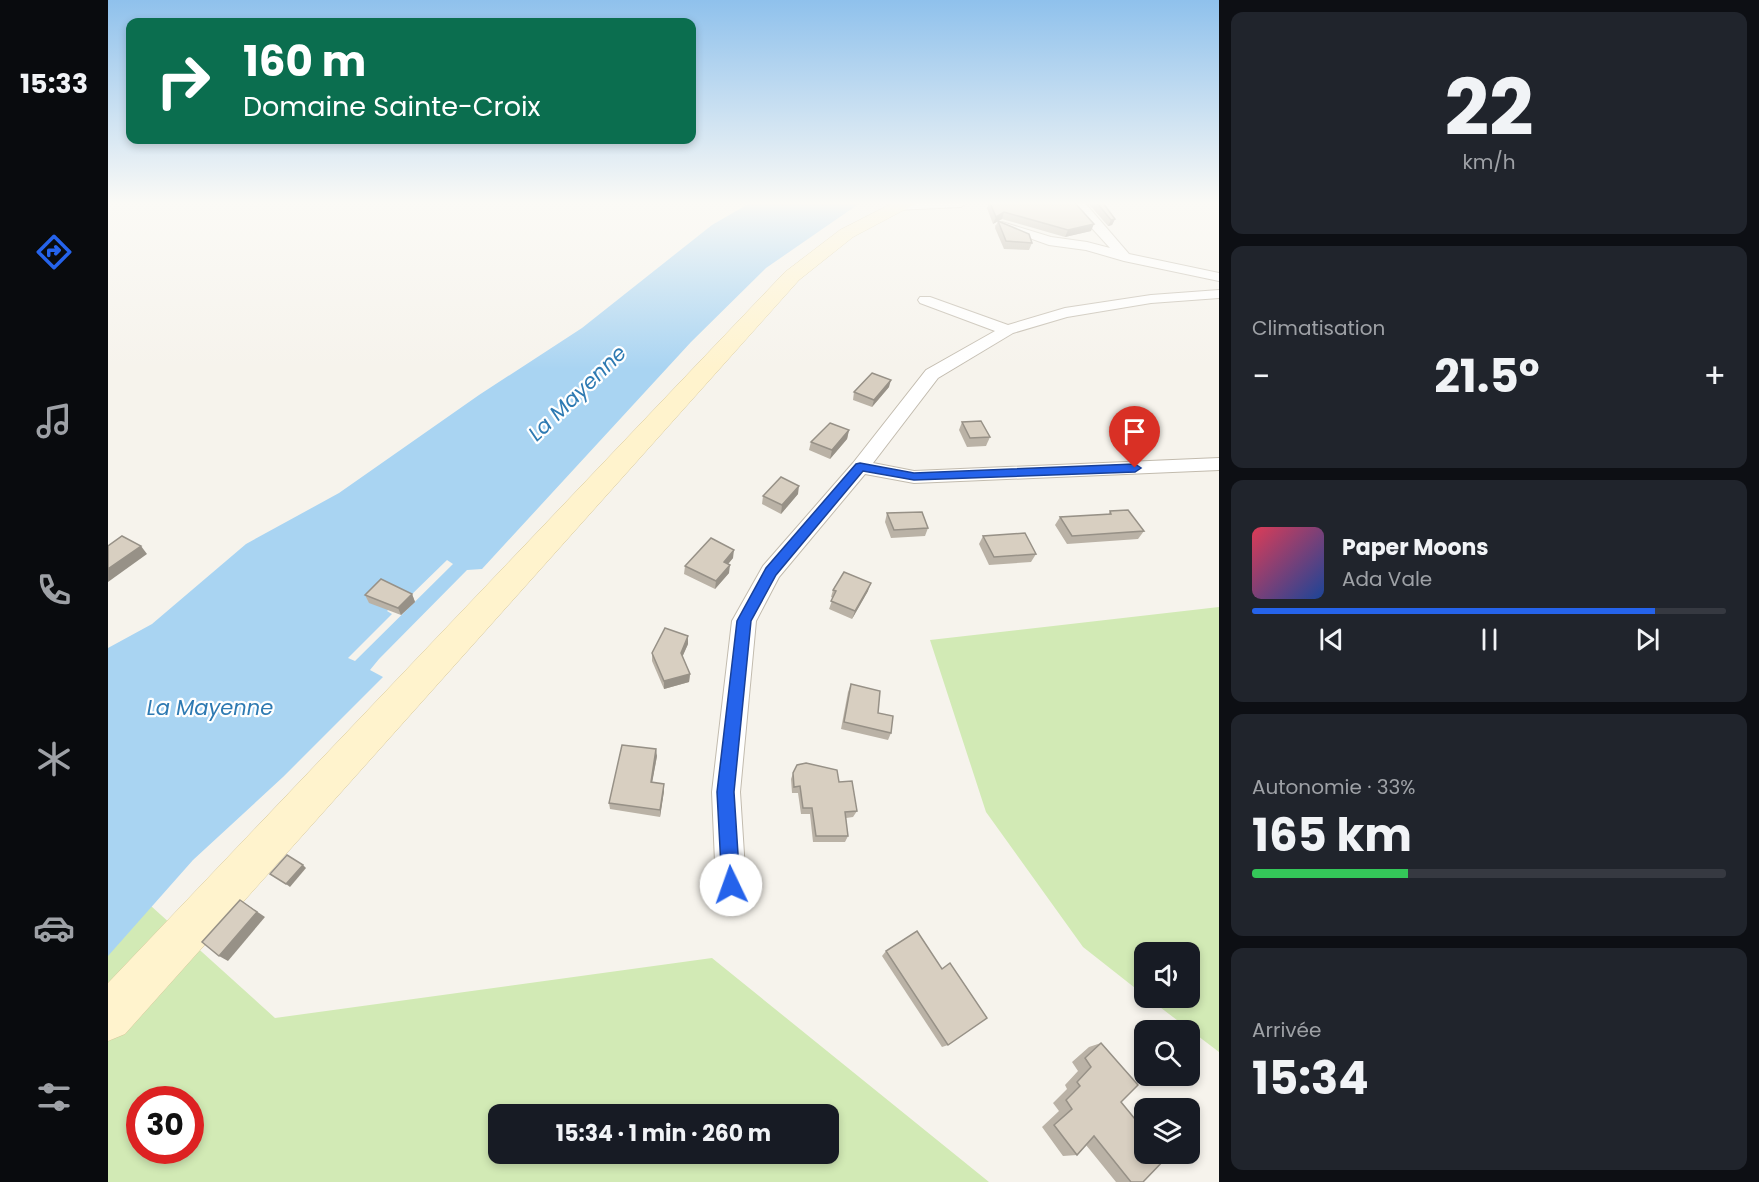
<!DOCTYPE html>
<html lang="fr">
<meta charset="utf-8">
<style>
body{margin:0;font-family:Poppins,sans-serif;background:#20242c;color:#f1f3f6;height:100vh;display:flex;flex-direction:column;font-size:22px;white-space:nowrap}
*{box-sizing:border-box;margin:0}
p{font-size:20px;color:#9ea1a6}
.icon{flex:none;width:33px;height:33px;fill:none;stroke:currentColor;stroke-width:2;stroke-linecap:round;stroke-linejoin:round}
.map{position:relative;flex:1;overflow:hidden}
.sheet{display:flex;flex-direction:column;gap:12px;padding:12px;background:#0d0f14;width:540px}
.sheet>*{flex:none}
.guide{position:absolute;left:18px;top:18px;width:570px;height:126px;border-radius:12px;box-shadow:0 3px 9px #0003;background:#0b6e4f;color:#fff;overflow:hidden}
.tools{position:absolute;left:1026px;top:942px;display:grid;gap:12px}
.tools a{display:grid;place-items:center;width:66px;height:66px;border-radius:12px;background:#171b24;box-shadow:0 3px 9px #0003;font-size:30px}
.speed{position:absolute;left:18px;top:1086px;display:flex;gap:12px;font-size:30px;font-weight:700;text-align:center}
.speed>*{display:grid;place-content:center;width:78px;height:78px;border-radius:50%;background:#171b24;box-shadow:0 3px 9px #0003;line-height:1}
.speed .limit{border:9px solid #d22;background:#fff;color:#111}
.pin{position:absolute;display:grid;place-items:center;width:51px;height:51px;color:#fff;margin:-62px -26px;border-radius:50% 50% 50% 0;rotate:-45deg;box-shadow:0 0 6px #0007}
.pin .icon{rotate:45deg}
.me{position:absolute;width:66px;margin:-33px;rotate:357deg;stroke-linejoin:round;filter:drop-shadow(0 0 4px #0008)}
.turn{display:flex;align-items:center;gap:21px;height:126px;padding:0 18px;font-size:27px}
.turn .icon{width:78px;height:78px;stroke-width:2.5}
.turn b{display:block;font-size:42px;line-height:51px}
.big{font-size:45px;font-weight:700;line-height:1.1}
.sheet .card{flex:1;display:flex;flex-direction:column;justify-content:center;gap:9px;min-width:0;padding:0 21px;border-radius:12px;background:#20242c}
.sheet .dial{align-items:center;gap:0}
.dial b{font-size:78px;line-height:1}
.song{display:flex;align-items:center;gap:18px}
.cover{width:72px;height:72px;border-radius:9px;background:linear-gradient(135deg,hsl(350 70% 55%),hsl(220 70% 35%))}
.played{height:6px;border-radius:3px;background:linear-gradient(90deg,#2563eb 85%,#363941 85%)}
.keys{display:flex;justify-content:space-around;direction:ltr}
.heat{display:flex;justify-content:space-between;align-items:center;font-size:33px;direction:ltr}
.charge{height:9px;border-radius:4px;background:linear-gradient(90deg,#34c759 33%,#363941 0)}
.trip{position:absolute;left:380px;top:1104px;width:351px;height:60px;border-radius:12px;background:#171b24;box-shadow:0 3px 9px #0003;font-weight:700;line-height:60px;text-align:center}
main{display:flex;flex:1;min-height:0}
.dock{display:flex;flex-direction:column;width:108px;justify-content:space-around;align-items:center;background:#090b0e;color:#9ea1a6}
.dock .icon{width:42px;height:42px}
.dock .on{color:#2563eb}
.dock b{font-size:27px;color:#f1f3f6}
.map>svg:first-child{display:block}
.green{fill:#d2eab5;fill-rule:evenodd}
.water{fill:#a9d4f2;fill-rule:evenodd}
.lines{fill:none;stroke-linecap:round;stroke-linejoin:round}
.street-casing{stroke:#c2bbae;stroke-width:2}
.secondary-casing{stroke:#d6c79b;stroke-width:1}
.street{fill:#fff;fill-rule:evenodd}
.secondary{fill:#fff3cd;fill-rule:evenodd}
.wall{fill:#bab2a6}
.shaded-wall{fill:#979187}
.building{fill:#d8cfc1;stroke:#979187;stroke-width:1.5}
.route{fill:#2563eb;stroke:#184099;stroke-width:1.5}
.labels{text-anchor:middle;dominant-baseline:central;stroke-width:4.5;stroke-linejoin:round;paint-order:stroke}
.water-label{font-size:21px;font-style:italic;fill:#2e7ab2;stroke:#fff}
</style>
<main>
<nav class="dock">
<b>15:33</b>
<svg class="icon on" aria-label="directions" viewBox="0 0 24 24"><path d="M12 3l9 9-9 9-9-9zM9 14v-3h6M13 9l2 2-2 2"/></svg>
<svg class="icon" aria-label="music" viewBox="0 0 24 24"><path d="M9 18V5l10-2v13"/><circle cx="6" cy="18" r="3"/><circle cx="16" cy="16" r="3"/></svg>
<svg class="icon" aria-label="phone" viewBox="0 0 24 24"><path d="M5 4h4l2 5-3 2q2 4 5 5l2-3 5 2v4C11 20 4 13 5 4z"/></svg>
<svg class="icon" aria-label="climate" viewBox="0 0 24 24"><path d="M12 3v18M4 7l16 10M4 17L20 7"/></svg>
<svg class="icon" aria-label="car" viewBox="0 0 24 24"><path d="M5 17H2v-5l4-1 3-4h7l3 4 3 1v5h-3M9 17h6M6 11h13"/><circle cx="7" cy="17" r="2"/><circle cx="17" cy="17" r="2"/></svg>
<svg class="icon" aria-label="filters" viewBox="0 0 24 24"><path d="M4 7h16M4 17h16"/><circle cx="9" cy="7" r="2"/><circle cx="15" cy="17" r="2"/></svg>
</nav>
<div class="map">
<svg width="1111" height="1182" viewBox="0 0 1111 1182">
<rect width="100%" height="100%" fill="#f6f3ec"/>
<!-- green -->
<g class="green">
<polygon points="1111,607 1111,1052 1040,998 1082,998 1082,952 1036,952 1036,995 975,947 878,812 822,640"/>
<path d="M43,906L167,1018L604,958L881,1182H0V950ZM32,1100H82V1150H32ZM390,1114H720V1154H390Z"/>
</g>
<!-- water -->
<path class="water" d="M642,203H752L658,268L583,342L374,569L359,570L271,659L262,670L275,677L175,777L85,860L0,956V648L44,624L138,544L231,493L371,395L474,328L604,225ZM339,560L345,564L247,661L240,658L284,614L279,611L295,596L300,598Z"/>
<g class="lines">
<!-- street casing -->
<g class="street-casing">
<g id="street">
<polygon points="791,203 859,203 853,207 787,210 785,207"/>
<polygon points="961,203 977,203 1021,254 1111,273 1111,281 1016,261 978,250 941,245 888,226 894,222 943,237 979,242 1002,248"/>
<polygon points="1111,290 1111,298 1043,303 959,317 905,333 830,378 765,463 806,471 1111,458 1111,470 806,483 757,474 671,577 648,621 632,792 638,885 634,896 623,900 612,896 608,885 604,792 624,621 655,566 745,463 818,370 887,331 812,303 810,300 812,297 822,297 900,325 957,308 1043,295"/>
</g>
</g>
<!-- secondary casing -->
<g class="secondary-casing">
<polygon id="secondary" points="785,203 809,203 745,237 691,280 17,1034 0,1041 0,983 677,272 732,230"/>
</g>
<!-- street -->
<use href="#street" class="street"/>
<!-- secondary -->
<use href="#secondary" class="secondary"/>
</g>
<!-- wall -->
<g class="wall">
<polygon points="881,203 882,203 983,231 957,237 894,219 890,221 924,243 921,250 896,249 887,228 890,221 885,224 879,208"/>
<polygon points="980,203 995,203 1007,219 1004,225 1000,226"/>
<polygon points="781,387 764,407 745,400 746,392"/>
<polygon points="854,422 882,437 878,446 859,447 851,430"/>
<polygon points="741,430 739,439 722,459 701,450 703,442"/>
<polygon points="690,494 673,514 654,504 655,496"/>
<polygon points="1002,511 1036,531 1030,539 959,544 947,525 952,517 1000,515"/>
<polygon points="779,513 820,528 817,536 783,538 777,522"/>
<polygon points="875,536 928,554 923,562 881,565 871,544"/>
<polygon points="625,558 620,564 621,573 607,589 576,574 577,566"/>
<polygon points="725,590 760,591 744,619 721,609 725,598 723,597"/>
<polygon points="304,594 307,602 293,615 261,603 257,595"/>
<polygon points="580,644 574,657 582,674 581,682 556,689 544,661 544,653"/>
<polygon points="743,684 770,713 783,733 780,740 733,729 740,692"/>
<polygon points="549,756 544,782 556,784 556,791 552,817 502,809 501,803"/>
<polygon points="685,773 731,782 749,811 745,817 738,818 740,836 737,842 705,842 702,814 693,814 690,793 684,793 683,779"/>
<polygon points="778,951 834,969 840,1045 834,1047 774,956"/>
<polygon points="993,1043 1013,1102 1035,1182 1008,1182 978,1145 969,1155 955,1156 934,1127 951,1111 945,1103 959,1089 957,1085 970,1071 964,1062 981,1047"/>
</g>
<!-- shaded-wall -->
<g class="shaded-wall">
<polygon points="896,212 894,219 885,224 888,217"/>
<polygon points="1007,219 1004,225 1000,226 1003,220"/>
<polygon points="986,224 983,231 957,237 960,230"/>
<polygon points="783,380 781,387 764,407 766,400"/>
<polygon points="741,430 739,439 722,459 724,450"/>
<polygon points="691,486 690,494 673,514 674,505"/>
<polygon points="33,546 39,554 0,582 0,569"/>
<polygon points="626,550 625,558 615,570 616,562"/>
<polygon points="622,565 621,573 607,589 608,581"/>
<polygon points="763,583 760,591 744,619 747,611"/>
<polygon points="304,594 307,602 293,615 290,608"/>
<polygon points="580,636 580,644 573,660 573,653"/>
<polygon points="582,674 581,682 556,689 556,681"/>
<polygon points="548,749 549,756 543,789 543,782"/>
<polygon points="556,784 556,791 552,817 552,810"/>
<polygon points="195,865 198,868 182,887 178,884"/>
<polygon points="132,900 157,917 120,961 111,956"/>
</g>
<!-- building -->
<g class="building">
<polygon points="882,203 967,203 986,224 960,230 896,212 888,217"/>
<polygon points="989,203 995,203 1007,219 1003,220"/>
<polygon points="890,221 921,234 924,243 898,241"/>
<polygon points="764,373 783,380 766,400 746,392"/>
<polygon points="873,421 882,437 862,438 854,422"/>
<polygon points="722,423 741,430 724,450 703,442"/>
<polygon points="673,477 691,486 674,505 655,496"/>
<polygon points="1020,510 1036,531 964,536 952,517 1003,514 1002,511"/>
<polygon points="814,512 820,528 786,530 779,513"/>
<polygon points="917,533 928,554 886,557 875,536"/>
<polygon points="14,536 33,546 0,569 0,546"/>
<polygon points="603,538 626,550 616,562 622,565 608,581 577,566"/>
<polygon points="736,572 763,583 747,611 723,601 728,591 725,590"/>
<polygon points="273,579 304,594 290,608 257,595"/>
<polygon points="557,628 580,636 573,653 582,674 556,681 544,653"/>
<polygon points="743,684 772,691 770,713 785,716 783,733 736,722"/>
<polygon points="514,745 548,749 543,782 556,784 552,810 501,803"/>
<polygon points="698,763 729,770 731,782 744,781 749,811 737,812 740,836 708,836 704,808 695,808 692,786 686,787 685,773 689,765"/>
<polygon points="179,855 195,865 178,884 162,874"/>
<polygon points="132,900 149,912 111,956 94,942"/>
<polygon points="809,931 834,969 842,963 879,1018 840,1045 778,951"/>
<polygon points="993,1043 1030,1085 1013,1102 1036,1130 1036,1154 1056,1154 1059,1157 1035,1182 1023,1182 986,1136 969,1155 946,1125 964,1109 958,1100 972,1086 969,1082 983,1067 977,1058"/>
</g>
<!-- sky -->
<linearGradient id="sky" x2="0" y2="1"><stop stop-color="#8fc1ec"/><stop offset="0.55" stop-color="#fbfaf6"/><stop offset="1" stop-color="#fbfaf6" stop-opacity="0"/></linearGradient>
<rect width="1111" height="369" fill="url(#sky)"/>
<!-- route -->
<polygon class="route" points="752,463 806,473 1027,464 1033,468 1027,472 806,480 755,471 668,575 643,621 626,792 632,885 630,892 623,894 617,892 614,885 609,792 629,621 658,568 748,464"/>
<g class="labels">
<!-- water labels -->
<g class="water-label">
<text transform="translate(469 393) rotate(-44)">La Mayenne</text>
<text x="102" y="707">La Mayenne</text>
</g>
</g>
</svg>
<div class="tools">
<a><svg class="icon" aria-label="sound" viewBox="0 0 24 24"><path d="M4 9h4l5-4v14l-5-4H4zM17 9q2 3 0 6"/></svg></a>
<a><svg class="icon" aria-label="search" viewBox="0 0 24 24"><circle cx="10" cy="10" r="6"/><path d="M15 15l6 6"/></svg></a>
<a><svg class="icon" aria-label="layers" viewBox="0 0 24 24"><path d="M12 4l9 5-9 5-9-5zM3 14l9 5 9-5"/></svg></a>
</div>
<div class="speed"><div class="limit">30</div></div>
<div class="pin" style="left:1027px;top:468px;background:#d93025"><svg class="icon" aria-label="arrive" viewBox="0 0 24 24"><path d="M6 21V4h12l-3 4 3 4H6"/></svg></div>
<svg class="me" style="left:623px;top:885px" viewBox="-20 -20 40 40"><circle r="19" fill="#fff"/><path d="M0-13L10 11 0 6-10 11z" fill="#2563eb"/></svg>
<div class="trip">15:34 · 1 min · 260 m</div>
<div class="guide">
<div class="turn"><svg class="icon" aria-label="right" viewBox="0 0 24 24"><path d="M7 20v-9h11M14 6l5 5-5 5"/></svg><div><b>160 m</b>Domaine Sainte-Croix</div></div>
</div>
</div>
<section class="sheet">
<div class="card dial"><b>22</b><p>km/h</p></div>
<div class="card"><p>Climatisation</p>
<div class="heat"><a>−</a><b class="big">21.5°</b><a>+</a></div>
</div>
<div class="card">
<div class="song"><i class="cover"></i><div><b>Paper Moons</b><p>Ada Vale</p></div></div>
<div class="played"></div>
<div class="keys"><svg class="icon" aria-label="previous" viewBox="0 0 24 24"><path d="M18 5L8 12l10 7zM5 5v14"/></svg><svg class="icon" aria-label="pause" viewBox="0 0 24 24"><path d="M8 5v14M16 5v14"/></svg><svg class="icon" aria-label="next" viewBox="0 0 24 24"><path d="M6 5l10 7-10 7zM19 5v14"/></svg></div>
</div>
<div class="card"><p>Autonomie · 33%</p><b class="big">165 km</b><div class="charge"></div></div>
<div class="card"><p>Arrivée</p><b class="big">15:34</b></div>
</section>
</main>
